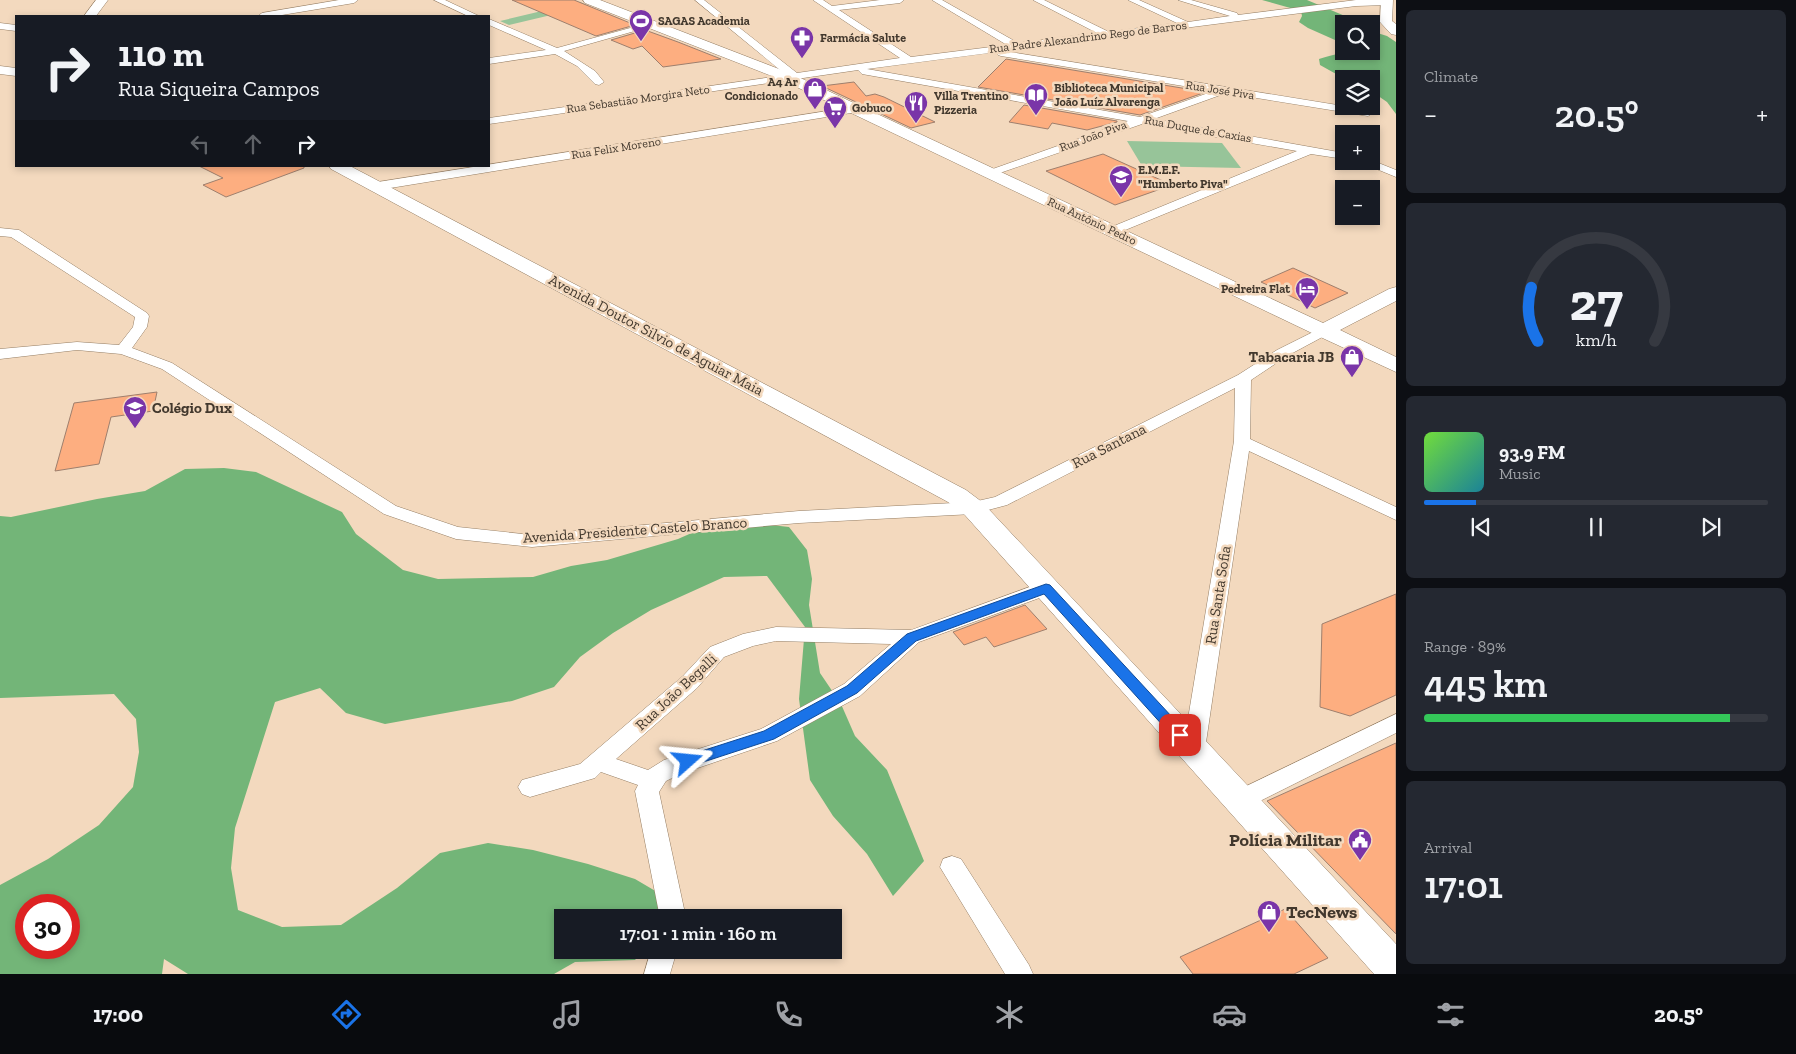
<!DOCTYPE html>
<meta charset="utf-8">
<style>
body{margin:0;font-family:"Zilla Slab",serif;background:#242831;color:#f1f3f6;height:100vh;display:flex;flex-direction:column;font-size:19px;white-space:nowrap}
*{box-sizing:border-box;margin:0}
p{font-size:16px;color:#9ea1a6}
.icon{flex:none;width:28px;height:28px;fill:none;stroke:currentColor;stroke-width:2;stroke-linecap:round;stroke-linejoin:round}
.map{position:relative;flex:1;overflow:hidden}
.panel{display:flex;flex-direction:column;gap:10px;padding:10px;background:#0d0f14;width:400px}
.panel>*{flex:none}
.banner{position:absolute;left:15px;top:15px;width:475px;height:152px;border-radius:0px;box-shadow:0 2px 8px #0003;background:#171b24;color:#f1f3f6;overflow:hidden}
.controls{position:absolute;left:1335px;top:15px;display:grid;gap:10px}
.controls a{display:grid;place-items:center;width:45px;height:45px;border-radius:0px;background:#171b24;box-shadow:0 2px 8px #0003;font-size:25px}
.speed{position:absolute;left:15px;top:894px;display:flex;gap:10px;font-size:25px;font-weight:700;text-align:center}
.speed>*{display:grid;place-content:center;width:65px;height:65px;border-radius:50%;background:#171b24;box-shadow:0 2px 8px #0003;line-height:1}
.speed .limit{border:8px solid #d22;background:#fff;color:#111}
.pin{position:absolute;display:grid;place-items:center;width:42px;height:42px;color:#fff;margin:-21px;border-radius:10px;box-shadow:0 2px 8px #0006}
.me{position:absolute;width:55px;margin:-28px;rotate:72deg;stroke-linejoin:round;filter:drop-shadow(0 0 4px #0008)}
.turn{display:flex;align-items:center;gap:18px;height:105px;padding:0 20px;font-size:22px}
.turn .icon{width:65px;height:65px;stroke-width:2.5}
.turn b{display:block;font-size:35px;line-height:42px}
.lanes{display:flex;align-items:center;height:48px;padding:0 20px;background:#0003;justify-content:center;gap:25px;direction:ltr}
.lanes .off{opacity:.35}
.big{font-size:38px;font-weight:600;line-height:1.1}
.panel .card{flex:1;display:flex;flex-direction:column;justify-content:center;gap:8px;min-width:0;padding:0 18px;border-radius:8px;background:#242831}
.panel .dial{align-items:center;gap:0}
.dial svg{height:130px;overflow:visible;fill:none;stroke:#363941;stroke-width:7;stroke-linecap:round;text-anchor:middle}
.dial text{fill:#f1f3f6;stroke:none}
.song{display:flex;align-items:center;gap:15px}
.cover{width:60px;height:60px;border-radius:8px;background:linear-gradient(135deg,hsl(100 70% 55%),hsl(190 70% 35%))}
.played{height:5px;border-radius:2px;background:linear-gradient(90deg,#1a73e8 15%,#363941 15%)}
.keys{display:flex;justify-content:space-around;direction:ltr}
.heat{display:flex;justify-content:space-between;align-items:center;font-size:28px;direction:ltr}
.charge{height:8px;border-radius:4px;background:linear-gradient(90deg,#34c759 89%,#363941 0)}
.trip{position:absolute;left:554px;top:909px;width:288px;height:50px;border-radius:0px;background:#171b24;box-shadow:0 2px 8px #0003;font-weight:600;line-height:50px;text-align:center}
.tabs{display:flex;height:80px;justify-content:space-around;align-items:center;background:#090b0e;color:#9ea1a6}
.tabs .icon{width:35px;height:35px}
.tabs .current{color:#1a73e8}
.tabs b{font-size:22px;color:#f1f3f6}
main{display:flex;flex:1;min-height:0}
.map>svg:first-child{display:block}
.green{fill:#97c499}
.forest{fill:#73b578;fill-rule:evenodd}
.building{fill:#fdae80;stroke:#9e7f6d}
.lines{fill:none;stroke-linecap:round;stroke-linejoin:round}
.street-casing{stroke:#957e64;stroke-width:1}
.secondary-casing{stroke:#957e64;stroke-width:1}
.street{fill:#fff;fill-rule:evenodd}
.secondary{fill:#fff;fill-rule:evenodd}
.route{fill:#1a73e8;stroke:#114b97}
.labels{text-anchor:middle;dominant-baseline:central;stroke-width:5;stroke-linejoin:round;paint-order:stroke}
.far-poi-label{font-size:12px;font-weight:bold;fill:#42382d;stroke:#f3d9be;text-anchor:start}
.far-street-label{font-size:12px;fill:#42382d;stroke:#f3d9be}
.street-label{font-size:15px;fill:#42382d;stroke:#f3d9be}
.poi-label{font-size:15px;font-weight:bold;fill:#42382d;stroke:#f3d9be;text-anchor:end}
.near-poi-label{font-size:18px;font-weight:bold;fill:#42382d;stroke:#f3d9be;text-anchor:end}
</style>
<main>
<div class="map">
<svg width="1396" height="974" viewBox="0 0 1396 974">
<rect width="100%" height="100%" fill="#f3d9be"/>
<!-- green -->
<g class="green">
<polygon points="580,2 589,6 509,25 500,21"/>
<polygon points="1127,141 1222,143 1241,168 1142,166"/>
</g>
<!-- forest -->
<g class="forest">
<polygon points="1262,0 1307,0 1364,24 1344,24 1344,44 1308,28 1299,22 1302,16 1301,11"/>
<path d="M1371,31L1387,36L1396,42V114L1387,102L1371,91V79H1345L1320,65L1319,59C1337,53 1352,51 1371,51Z"/>
<path d="M224,468L256,472L342,512L356,534L403,570L438,579L533,577L571,566L607,560L678,539L712,524L754,523L789,527L807,550L812,579L809,605L820,673L841,704L855,736L887,770L924,861L893,896L867,854L833,816L810,780L799,699L805,627L767,576L724,577L651,610L613,633L580,657L554,687L512,701L385,724L346,713L320,688L275,702L235,828L231,868L238,910L282,927L341,925L397,888L440,853L488,843L533,850L588,864L635,879L669,899L673,917L562,918V950H644L635,960L575,962L554,974H188L164,959L162,974H0V885L48,859L99,825L133,787L139,752L136,719L114,694L0,698V516L11,517L97,499L145,491L185,469ZM26,905H69V948H26Z"/>
</g>
<!-- building -->
<g class="building">
<polygon points="512,0 574,0 635,25 596,36"/>
<polygon points="645,30 678,42 721,59 663,67 642,46 633,49 611,40"/>
<polygon points="1006,59 1206,92 1140,115 978,87"/>
<polygon points="854,82 866,96 875,94 884,97 935,122 911,128 822,86"/>
<polygon points="1024,105 1117,121 1117,122 1087,130 1052,123 1048,129 1009,122"/>
<polygon points="1103,154 1172,185 1115,205 1046,171"/>
<polygon points="199,166 304,166 304,168 226,197 203,185 223,178"/>
<polygon points="1293,268 1348,293 1315,308 1261,282"/>
<polygon points="157,392 153,411 111,417 99,464 55,471 74,403"/>
<polygon points="1396,594 1396,695 1350,716 1320,707 1322,624"/>
<polygon points="1025,605 1047,629 994,647 986,637 964,645 953,632"/>
<polygon points="1396,743 1396,934 1267,801"/>
<polygon points="1285,909 1328,958 1294,974 1193,974 1180,957"/>
</g>
<g class="lines">
<!-- street casing -->
<g class="street-casing">
<g id="street">
<polygon points="339,0 358,0 354,3 276,16 258,16 262,13"/>
<polygon points="434,0 445,0 479,16 468,16"/>
<path d="M695,0H704L797,73L900,58L813,0H823L832,6L880,0H904L900,3L839,10L911,57L1007,45L932,0H942L1018,43L1097,33L1033,0H1044L1109,32L1177,23L1128,0H1139L1188,22L1230,16L1178,0H1191L1237,13L1238,15L1356,0H1389L1391,2L1387,5L1356,6L1004,51L1368,110L1373,113L1368,116L1226,93L1154,119L1344,153V159L1311,154L1113,235L1109,234L1107,231L1109,228L1297,151L1142,124L991,176L987,175L985,173L987,171L1128,121L862,74L858,70L489,124V118L786,75ZM997,52L998,55L1001,56L1214,91L1140,117L867,69Z"/>
<polygon points="489,19 557,48 652,22 656,25 564,51 595,71 604,82 599,85 595,84 577,66 555,54 489,64 489,58 546,50 489,25"/>
<polygon points="0,23 16,25 16,31 0,29"/>
<polygon points="853,107 858,110 857,112 378,190 372,186 378,182"/>
<polygon points="1371,160 1396,170 1396,177 1357,161"/>
<polygon points="0,228 19,230 147,313 149,316 147,327 132,348 172,363 396,506 458,527 532,535 799,511 973,502 995,497 1238,375 1277,350 1323,327 1328,328 1330,331 1328,334 1287,356 1251,380 1250,439 1396,507 1396,520 1249,451 1205,749 1202,755 1194,758 1186,755 1183,749 1234,441 1235,388 1007,505 973,514 799,523 532,547 456,539 384,514 162,369 121,354 77,350 0,359 0,349 77,342 119,345 133,327 135,317 11,237 0,236"/>
<path d="M1046,581L1053,583L1056,588L1053,593L919,642L860,696L777,741L680,774L666,781L659,792L686,918H660L635,791L638,785L601,772L595,778L530,797L522,794L518,787L522,780L580,764L683,676L710,647L743,634L776,627L911,630ZM776,641L891,644L844,684L761,729L664,760L648,770L616,759L697,688L724,657L753,646Z"/>
<polygon points="1396,714 1396,733 1248,807 1240,810 1232,807 1228,800 1232,793"/>
<polygon points="952,856 961,859 1029,965 1033,974 1005,974 940,867 943,859"/>
<polygon points="651,950 677,950 670,974 644,974"/>
</g>
</g>
<!-- secondary casing -->
<g class="secondary-casing">
<g id="secondary">
<polygon points="96,0 108,0 96,16 84,16"/>
<polygon points="583,0 600,0 792,74 1323,323 1389,289 1396,287 1396,301 1340,330 1396,357 1396,372 1316,335 782,80 585,3"/>
<polygon points="1381,0 1393,0 1392,21 1396,24 1396,35 1391,34 1380,22"/>
<polygon points="0,66 16,68 16,76 0,74"/>
<polygon points="329,166 350,166 966,490 982,502 1396,944 1396,974 1374,974 964,514 948,502 331,169"/>
</g>
</g>
<!-- street -->
<use href="#street" class="street"/>
<!-- secondary -->
<use href="#secondary" class="secondary"/>
</g>
<!-- route -->
<polygon class="route" points="1046,584 1050,585 1185,731 1188,735 1185,739 1180,741 1175,739 1044,594 916,641 857,693 774,739 688,767 683,766 681,761 683,757 764,731 847,686 907,634"/>
<!-- icons -->
<defs>
<g id="stadium-pin" transform="scale(1.25)"><path d="M0 17L-7.5 6A9.5 9.5 0 1 1 7.5 6Z" fill="#7a35a8" stroke="#f3d9be"/><path d="M0-5a6.5 5 0 1 0 0 10a6.5 5 0 1 0 0-10ZM-3.5-1.8h7v3.6h-7Z" fill="#fff"/></g>
<g id="pharmacy-pin" transform="scale(1.25)"><path d="M0 17L-7.5 6A9.5 9.5 0 1 1 7.5 6Z" fill="#7a35a8" stroke="#f3d9be"/><path d="M-2-6h4v4h4v4h-4v4h-4v-4h-4v-4h4Z" fill="#fff"/></g>
<g id="shop-pin" transform="scale(1.25)"><path d="M0 17L-7.5 6A9.5 9.5 0 1 1 7.5 6Z" fill="#7a35a8" stroke="#f3d9be"/><path d="M-5-2.5h2.3a2.7 3.5 0 0 1 5.4 0H5L5.5 6h-11ZM-1.5-2.5h3a1.5 2.3 0 0 0-3 0Z" fill="#fff"/></g>
<g id="library-pin" transform="scale(1.25)"><path d="M0 17L-7.5 6A9.5 9.5 0 1 1 7.5 6Z" fill="#7a35a8" stroke="#f3d9be"/><path d="M-6-4Q-3-5.5-.7-3.5V5Q-3 3-6 4ZM6-4Q3-5.5 .7-3.5V5Q3 3 6 4Z" fill="#fff"/></g>
<g id="restaurant-pin" transform="scale(1.25)"><path d="M0 17L-7.5 6A9.5 9.5 0 1 1 7.5 6Z" fill="#7a35a8" stroke="#f3d9be"/><path d="M-5-6h1v4h1v-4h1v4h1v-4h1v5L-1.5 .5V6h-2V.5L-5-1ZM5-6V6H3V1.5H1.5Q1.5-4 5-6Z" fill="#fff"/></g>
<g id="supermarket-pin" transform="scale(1.25)"><path d="M0 17L-7.5 6A9.5 9.5 0 1 1 7.5 6Z" fill="#7a35a8" stroke="#f3d9be"/><path d="M-6-5.5h2.5l.6 2H6L4.5 2H-2.5L-4.4-4H-6ZM-1.5 3.2a1.3 1.3 0 1 0 .1 0ZM3 3.2a1.3 1.3 0 1 0 .1 0Z" fill="#fff"/></g>
<g id="school-pin" transform="scale(1.25)"><path d="M0 17L-7.5 6A9.5 9.5 0 1 1 7.5 6Z" fill="#7a35a8" stroke="#f3d9be"/><path d="M0-5L7-2L0 1L-7-2ZM-4 1L0 2.5L4 1V4Q0 6-4 4Z" fill="#fff"/></g>
<g id="hotel-pin" transform="scale(1.25)"><path d="M0 17L-7.5 6A9.5 9.5 0 1 1 7.5 6Z" fill="#7a35a8" stroke="#f3d9be"/><path d="M-6-4.5h1.5V1H6V5H4.5V3h-9V5H-6ZM-4 0a1.8 1.8 0 1 1 3.6 0ZM.5 0V-2.5h3Q6-2.5 6 0Z" fill="#fff"/></g>
<g id="civic-pin" transform="scale(1.25)"><path d="M0 17L-7.5 6A9.5 9.5 0 1 1 7.5 6Z" fill="#7a35a8" stroke="#f3d9be"/><path d="M-.6-6.5H3V-4.5H.6V-3L4-1V1h2V6H-6V1h2V-1L-.6-3ZM-1.2 2.5V6h2.4V2.5Z" fill="#fff"/></g>
</defs>
<g fill-rule="evenodd">
<use href="#stadium-pin" x="641" y="21"/>
<use href="#pharmacy-pin" x="802" y="38"/>
<use href="#shop-pin" x="815" y="89"/>
<use href="#library-pin" x="1036" y="95"/>
<use href="#restaurant-pin" x="916" y="103"/>
<use href="#supermarket-pin" x="835" y="108"/>
<use href="#school-pin" x="1121" y="177"/>
<use href="#hotel-pin" x="1307" y="289"/>
<use href="#shop-pin" x="1352" y="357"/>
<use href="#school-pin" x="135" y="408"/>
<use href="#civic-pin" x="1360" y="840"/>
<use href="#shop-pin" x="1269" y="912"/>
</g>
<g class="labels">
<!-- far-poi labels -->
<g class="far-poi-label">
<text x="658" y="21">SAGAS Academia</text>
<text x="820" y="38">Farmácia Salute</text>
<text x="798" y="82" text-anchor="end">A4 Ar<tspan x="798" dy="14">Condicionado</tspan></text>
<text x="1054" y="88">Biblioteca Municipal<tspan x="1054" dy="14">João Luíz Alvarenga</tspan></text>
<text x="934" y="96">Villa Trentino<tspan x="934" dy="14">Pizzeria</tspan></text>
<text x="852" y="108">Gobuco</text>
<text x="1138" y="170">E.M.E.F.<tspan x="1138" dy="14">"Humberto Piva"</tspan></text>
<text x="1290" y="289" text-anchor="end">Pedreira Flat</text>
</g>
<!-- far-street labels -->
<g class="far-street-label">
<text transform="translate(1088 37) rotate(-7)">Rua Padre Alexandrino Rego de Barros</text>
<text transform="translate(1220 90) rotate(9)">Rua José Piva</text>
<text transform="translate(638 99) rotate(-8)">Rua Sebastião Morgira Neto</text>
<text transform="translate(1198 129) rotate(10)">Rua Duque de Caxias</text>
<text transform="translate(1093 136) rotate(-20)">Rua João Piva</text>
<text transform="translate(616 148) rotate(-9)">Rua Felix Moreno</text>
<text transform="translate(1092 221) rotate(25)">Rua Antônio Pedro</text>
</g>
<!-- street labels -->
<g class="street-label">
<text transform="translate(656 335) rotate(28)">Avenida Doutor Silvio de Aguiar Maia</text>
<text transform="translate(1109 446) rotate(-27)">Rua Santana</text>
<text transform="translate(635 530) rotate(-4)">Avenida Presidente Castelo Branco</text>
<text transform="translate(1218 595) rotate(-81)">Rua Santa Sofia</text>
<text transform="translate(676 692) rotate(-43)">Rua João Begalli</text>
</g>
<!-- poi labels -->
<g class="poi-label">
<text x="1334" y="357">Tabacaria JB</text>
<text x="152" y="408" text-anchor="start">Colégio Dux</text>
</g>
<!-- near-poi labels -->
<g class="near-poi-label">
<text x="1342" y="840">Polícia Militar</text>
<text x="1286" y="912" text-anchor="start">TecNews</text>
</g>
</g>
</svg>
<div class="controls">
<a><svg class="icon" aria-label="search" viewBox="0 0 24 24"><circle cx="10" cy="10" r="6"/><path d="M15 15l6 6"/></svg></a>
<a><svg class="icon" aria-label="layers" viewBox="0 0 24 24"><path d="M12 4l9 5-9 5-9-5zM3 14l9 5 9-5"/></svg></a>
<a>+</a>
<a>−</a>
</div>
<div class="speed"><div class="limit">30</div></div>
<div class="pin" style="left:1180px;top:735px;background:#d93025"><svg class="icon" aria-label="arrive" viewBox="0 0 24 24"><path d="M6 21V4h12l-3 4 3 4H6"/></svg></div>
<svg class="me" style="left:688px;top:761px" viewBox="-20 -20 40 40"><path d="M0-17L14 15 0 8-14 15z" fill="#1a73e8" stroke="#fff" stroke-width="4"/></svg>
<div class="trip">17:01 · 1 min · 160 m</div>
<div class="banner">
<div class="turn"><svg class="icon" aria-label="right" viewBox="0 0 24 24"><path d="M7 20v-9h11M14 6l5 5-5 5"/></svg><div><b>110 m</b>Rua Siqueira Campos</div></div>
<div class="lanes"><svg class="icon off" aria-label="left" viewBox="0 0 24 24"><path d="M17 20v-9H6M10 6l-5 5 5 5"/></svg><svg class="icon off" aria-label="ahead" viewBox="0 0 24 24"><path d="M12 20V5M6 11l6-6 6 6"/></svg><svg class="icon" aria-label="right" viewBox="0 0 24 24"><path d="M7 20v-9h11M14 6l5 5-5 5"/></svg></div>
</div>
</div>
<section class="panel">
<div class="card"><p>Climate</p>
<div class="heat"><a>−</a><b class="big">20.5°</b><a>+</a></div>
</div>
<div class="card dial"><svg viewBox="0 0 100 80">
<path d="M14 69A42 42 0 1 1 86 69"/>
<path d="M14 69A42 42 0 0 1 10 36" stroke="#1a73e8"/>
<text x="50" y="56" font-size="32" font-weight="700">27</text>
<text x="50" y="72" font-size="11">km/h</text>
</svg></div>
<div class="card">
<div class="song"><i class="cover"></i><div><b>93.9 FM</b><p>Music</p></div></div>
<div class="played"></div>
<div class="keys"><svg class="icon" aria-label="previous" viewBox="0 0 24 24"><path d="M18 5L8 12l10 7zM5 5v14"/></svg><svg class="icon" aria-label="pause" viewBox="0 0 24 24"><path d="M8 5v14M16 5v14"/></svg><svg class="icon" aria-label="next" viewBox="0 0 24 24"><path d="M6 5l10 7-10 7zM19 5v14"/></svg></div>
</div>
<div class="card"><p>Range · 89%</p><b class="big">445 km</b><div class="charge"></div></div>
<div class="card"><p>Arrival</p><b class="big">17:01</b></div>
</section>
</main>
<nav class="tabs">
<b>17:00</b>
<svg class="icon current" aria-label="directions" viewBox="0 0 24 24"><path d="M12 3l9 9-9 9-9-9zM9 14v-3h6M13 9l2 2-2 2"/></svg>
<svg class="icon" aria-label="music" viewBox="0 0 24 24"><path d="M9 18V5l10-2v13"/><circle cx="6" cy="18" r="3"/><circle cx="16" cy="16" r="3"/></svg>
<svg class="icon" aria-label="phone" viewBox="0 0 24 24"><path d="M5 4h4l2 5-3 2q2 4 5 5l2-3 5 2v4C11 20 4 13 5 4z"/></svg>
<svg class="icon" aria-label="climate" viewBox="0 0 24 24"><path d="M12 3v18M4 7l16 10M4 17L20 7"/></svg>
<svg class="icon" aria-label="car" viewBox="0 0 24 24"><path d="M5 17H2v-5l4-1 3-4h7l3 4 3 1v5h-3M9 17h6M6 11h13"/><circle cx="7" cy="17" r="2"/><circle cx="17" cy="17" r="2"/></svg>
<svg class="icon" aria-label="filters" viewBox="0 0 24 24"><path d="M4 7h16M4 17h16"/><circle cx="9" cy="7" r="2"/><circle cx="15" cy="17" r="2"/></svg>
<b>20.5°</b>
</nav>
